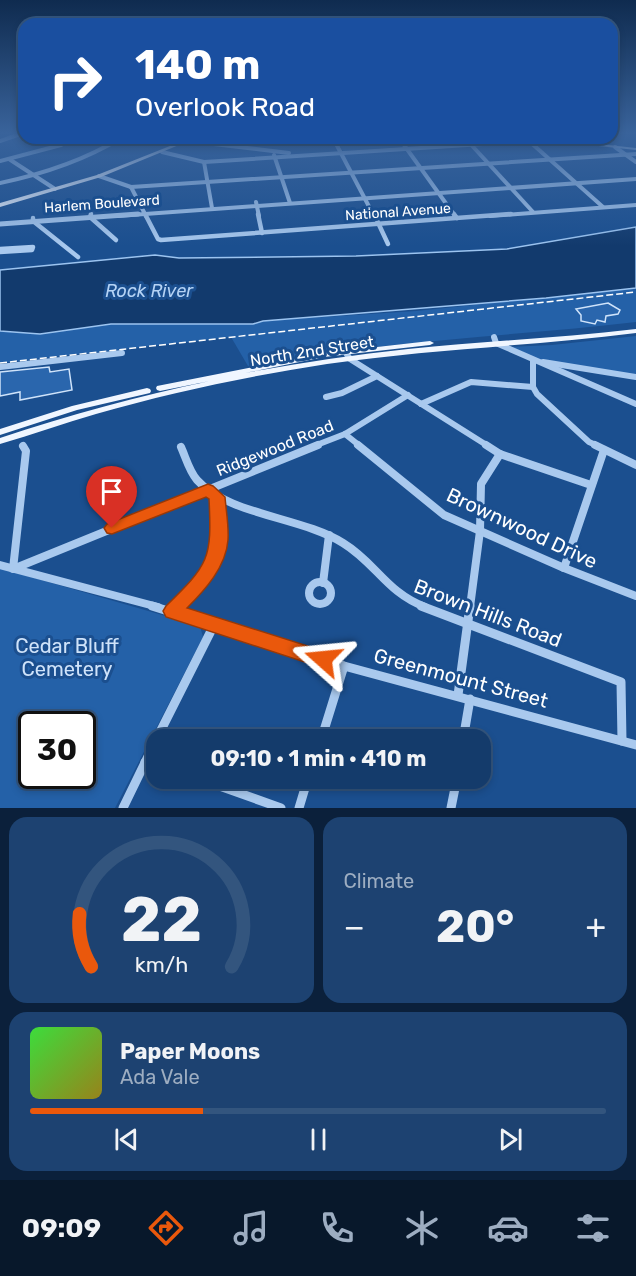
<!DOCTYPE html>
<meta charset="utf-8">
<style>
body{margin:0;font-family:Rubik,sans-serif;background:#1d4271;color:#f1f3f6;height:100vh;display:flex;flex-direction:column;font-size:22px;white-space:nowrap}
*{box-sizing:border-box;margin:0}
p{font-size:20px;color:#9dadc1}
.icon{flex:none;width:33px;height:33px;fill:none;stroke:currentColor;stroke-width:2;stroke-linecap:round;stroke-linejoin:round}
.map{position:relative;height:808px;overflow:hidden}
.sheet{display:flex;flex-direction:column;gap:9px;padding:9px;background:#0b203b;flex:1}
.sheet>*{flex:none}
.top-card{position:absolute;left:18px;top:18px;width:600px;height:126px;border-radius:18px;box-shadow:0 3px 9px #0003,0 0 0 2px #33557e;background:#1a4fa0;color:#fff;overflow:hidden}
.speed{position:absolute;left:18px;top:711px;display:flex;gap:12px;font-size:30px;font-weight:700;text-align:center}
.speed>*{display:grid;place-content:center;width:78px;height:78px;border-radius:50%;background:#143b6b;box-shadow:0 3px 9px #0003,0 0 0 2px #33557e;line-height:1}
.speed .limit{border:3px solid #111;border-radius:9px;background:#fff;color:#111}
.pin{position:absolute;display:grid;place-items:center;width:51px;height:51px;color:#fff;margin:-62px -26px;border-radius:50% 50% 50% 0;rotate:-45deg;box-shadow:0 0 6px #0007}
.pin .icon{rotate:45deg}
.me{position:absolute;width:66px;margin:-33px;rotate:288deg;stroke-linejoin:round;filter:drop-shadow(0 0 4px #0008)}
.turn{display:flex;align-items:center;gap:21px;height:126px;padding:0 18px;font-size:27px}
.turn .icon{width:78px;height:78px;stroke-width:2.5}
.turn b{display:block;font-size:42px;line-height:51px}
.big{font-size:45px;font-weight:700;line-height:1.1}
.sheet .card{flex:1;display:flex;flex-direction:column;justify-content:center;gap:9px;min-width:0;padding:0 21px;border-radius:18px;background:#1d4271}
.sheet .dial{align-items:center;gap:0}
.dial svg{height:156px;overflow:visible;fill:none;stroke:#33557e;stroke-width:7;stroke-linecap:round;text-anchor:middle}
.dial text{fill:#f1f3f6;stroke:none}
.song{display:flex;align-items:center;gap:18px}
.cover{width:72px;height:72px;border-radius:9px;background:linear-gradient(135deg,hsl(120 70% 55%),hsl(50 70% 35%))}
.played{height:6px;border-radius:3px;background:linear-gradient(90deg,#ea580c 30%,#33557e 30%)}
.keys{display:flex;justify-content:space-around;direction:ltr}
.heat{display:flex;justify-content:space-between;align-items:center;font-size:33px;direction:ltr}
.sheet .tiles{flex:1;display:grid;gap:9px;grid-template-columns:1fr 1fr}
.card:last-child{grid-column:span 2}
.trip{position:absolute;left:146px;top:729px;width:345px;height:60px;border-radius:18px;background:#143b6b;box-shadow:0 3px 9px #0003,0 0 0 2px #33557e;font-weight:700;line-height:60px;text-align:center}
.dock{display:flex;height:96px;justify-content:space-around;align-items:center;background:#08182b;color:#9dadc1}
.dock .icon{width:42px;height:42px}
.dock .active{color:#ea580c}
.dock b{font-size:27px;color:#f1f3f6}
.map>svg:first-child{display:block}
.green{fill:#2461a8;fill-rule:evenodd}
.water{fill:#123a6d;stroke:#9cc4f0;stroke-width:1.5}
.building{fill:#2a66ad;stroke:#cfe3fa;stroke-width:1.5}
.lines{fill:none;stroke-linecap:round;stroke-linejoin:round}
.minor-far4{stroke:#a9c9ee;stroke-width:4}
.minor-far3{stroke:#a9c9ee;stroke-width:4.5}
.minor-far2{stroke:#a9c9ee;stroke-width:6}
.minor-far1{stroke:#a9c9ee;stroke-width:8}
.minor{stroke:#a9c9ee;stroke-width:9}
.tertiary-far1{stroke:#a9c9ee;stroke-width:4}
.tertiary{stroke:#a9c9ee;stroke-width:5}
.secondary{fill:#d6e6fa;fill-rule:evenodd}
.primary{fill:#f0f6ff;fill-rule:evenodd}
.rail{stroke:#fff;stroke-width:1.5;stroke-dasharray:7 3;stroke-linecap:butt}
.route{fill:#ea580c;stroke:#983908;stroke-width:1.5}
.labels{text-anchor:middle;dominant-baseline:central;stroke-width:6;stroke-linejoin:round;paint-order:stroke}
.far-street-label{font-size:14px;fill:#fff;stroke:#1b4f8f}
.street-label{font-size:16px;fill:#fff;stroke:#1b4f8f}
.water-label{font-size:18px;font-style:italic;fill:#b5d3f5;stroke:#1b4f8f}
.near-street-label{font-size:20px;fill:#fff;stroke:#1b4f8f}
.near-park-label{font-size:20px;fill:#cfe3fa;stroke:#1b4f8f}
</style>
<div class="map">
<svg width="636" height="808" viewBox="0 0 636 808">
<rect width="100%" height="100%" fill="#1b4f8f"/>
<!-- green -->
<g class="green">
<polygon points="335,138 396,138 402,147 343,151"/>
<path d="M636,288V322C506,337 376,341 248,366L231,337L0,363V331L56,332L111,324H253L263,321L416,311Z"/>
<polygon points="636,336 636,377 533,360 508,347 552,345"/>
<path d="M0,568L200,626L203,637L115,808H0ZM32,724H82V776H32Z"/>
</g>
<!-- water -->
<polygon class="water" points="636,227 636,288 546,298 263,321 253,324 111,324 40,334 0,331 0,270 155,255 179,258 356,256 507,249"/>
<!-- building -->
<g class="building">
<polygon points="608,303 620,310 618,314 606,316 605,322 597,320 595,324 581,321 581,315 576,309"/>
<polygon points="49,367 50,372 69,369 72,390 20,400 20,392 0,396 0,372"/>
</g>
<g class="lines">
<!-- minor-far4 -->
<g class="minor-far4">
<polyline points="35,138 67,142"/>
<polyline points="128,138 181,144"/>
<polyline points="333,138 374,216"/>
<polyline points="399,138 455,216"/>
<polyline points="465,138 533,212"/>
<polyline points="0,141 23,133"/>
<polyline points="188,141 289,153"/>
<polyline points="529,141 603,207"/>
<polyline points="615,147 636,162"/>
<polyline points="162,152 204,162 212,208"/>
<polyline points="274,155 290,203"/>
<polyline points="9,159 55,189"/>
<polyline points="0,161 61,145 73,138"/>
<polyline points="204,162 529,141 535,138"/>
<polyline points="99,176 131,187 146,216"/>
<polyline points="131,187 636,154"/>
<polyline points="256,202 259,216"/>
<polyline points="490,216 636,205"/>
</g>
<!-- minor-far3 -->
<g class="minor-far3">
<polyline points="91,214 90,217 116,240"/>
<polyline points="145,214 158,239 161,240 511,214"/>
<polyline points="258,214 262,233"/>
<polyline points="374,214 388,244"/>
<polyline points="454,214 457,218"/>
<polyline points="33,218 33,221 78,257"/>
<polyline points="0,249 33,247 32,250 0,252"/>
</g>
<!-- minor-far2 -->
<g class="minor-far2">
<polyline points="494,337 496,343 636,404"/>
<polyline points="346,353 350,359 488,446"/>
<polyline points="533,360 533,387 537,394 589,442 598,446"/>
<polyline points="543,362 636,377"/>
<polyline points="0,367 122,353"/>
<polyline points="326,397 342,393 377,376"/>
<polyline points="421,404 471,382 533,387"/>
<polyline points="345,434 360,446"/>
<polyline points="314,446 345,434 408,395"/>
</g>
<!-- minor-far1 -->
<g class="minor-far1">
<polyline points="358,445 444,515 564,568 636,596"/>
<polyline points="486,445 500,454 591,485"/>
<polyline points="595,445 636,465"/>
<polyline points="23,446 26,451 13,569 318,445"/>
<path d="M181,447C186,458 189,471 197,480C228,515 302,517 343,543C376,563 386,592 425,607"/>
<polyline points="0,565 158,607"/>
<polyline points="564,568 604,450"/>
<circle cx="320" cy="593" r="11"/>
<polyline points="323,583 329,535"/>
<path d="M176,607C196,588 220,565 220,535C220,522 217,510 217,497"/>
<polyline points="470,607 480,531 481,484 500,454"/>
</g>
<!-- minor -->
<g class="minor">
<polyline points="152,606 344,666 636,745"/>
<polyline points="421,606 621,682 622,741"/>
<polyline points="172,611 178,606"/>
<polyline points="458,695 470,606"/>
<polyline points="156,740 214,625"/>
<polyline points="321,740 344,666"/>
<polyline points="463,740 470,699"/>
<polyline points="145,762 156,766"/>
<polyline points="197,778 281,808"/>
<polyline points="123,808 156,740"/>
<polyline points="299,808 308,778"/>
<polyline points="451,808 457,778"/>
</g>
<!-- tertiary-far1 -->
<g class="tertiary-far1">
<path d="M0,183C43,174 83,161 121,138"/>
<polyline points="117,216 636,179"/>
</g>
<!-- tertiary -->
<polyline class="tertiary" points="0,224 138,214"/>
<!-- secondary -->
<polygon class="secondary" points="531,138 546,138 636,148 636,150 533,139"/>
<!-- primary -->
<g class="primary">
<polygon points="190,138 196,138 101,177 0,207 0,203 97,175"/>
<path d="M636,329V333C533,346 430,349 327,364C249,376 172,392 96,414C64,423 32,435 0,444V438C69,415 139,396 210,381L160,391L157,390L156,388L157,386L324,353L430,341L434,343L430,345L324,357L245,373C299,363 353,355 408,349C484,341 560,338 636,329Z"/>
<polygon points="147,388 150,389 151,391 150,393 77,410 0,435 0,429 72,406"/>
</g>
<!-- rail -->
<polyline class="rail" points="0,363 636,292"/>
</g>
<!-- sky -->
<linearGradient id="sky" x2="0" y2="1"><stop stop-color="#0f2b4f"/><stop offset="0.54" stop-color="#39639b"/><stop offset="1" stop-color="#39639b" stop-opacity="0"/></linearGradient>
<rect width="636" height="246" fill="url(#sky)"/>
<!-- route -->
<path class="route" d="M208,484L213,486L225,497C226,510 229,526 228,540C226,567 205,590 187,608L330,653L332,659L330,665L323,668L166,617L163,611L166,606C209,564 212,559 209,499L206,497L112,534L107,533L104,528L107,524Z"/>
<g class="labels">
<!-- far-street labels -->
<g class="far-street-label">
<text transform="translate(102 204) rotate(-4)">Harlem Boulevard</text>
<text transform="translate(398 212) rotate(-4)">National Avenue</text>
</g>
<!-- street labels -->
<g class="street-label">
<text transform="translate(312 351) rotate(-9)">North 2nd Street</text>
<text transform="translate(275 448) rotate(-22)">Ridgewood Road</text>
</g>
<!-- water labels -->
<g class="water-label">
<text x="149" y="291">Rock River</text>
</g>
<!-- near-street labels -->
<g class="near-street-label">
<text transform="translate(522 528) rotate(25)">Brownwood Drive</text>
<text transform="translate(488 613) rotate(21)">Brown Hills Road</text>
<text transform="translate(461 678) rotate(15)">Greenmount Street</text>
</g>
<!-- near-park labels -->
<g class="near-park-label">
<text x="67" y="646">Cedar Bluff<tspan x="67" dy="23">Cemetery</tspan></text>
</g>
</g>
</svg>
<div class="speed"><div class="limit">30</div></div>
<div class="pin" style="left:112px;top:528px;background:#d93025"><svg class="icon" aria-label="arrive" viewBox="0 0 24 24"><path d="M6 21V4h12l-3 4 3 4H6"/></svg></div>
<svg class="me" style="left:323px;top:659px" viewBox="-20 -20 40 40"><path d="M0-17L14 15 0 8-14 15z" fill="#ea580c" stroke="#fff" stroke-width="4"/></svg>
<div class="trip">09:10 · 1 min · 410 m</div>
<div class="top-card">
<div class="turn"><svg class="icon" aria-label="right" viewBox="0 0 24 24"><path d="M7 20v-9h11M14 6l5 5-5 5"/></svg><div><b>140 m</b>Overlook Road</div></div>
</div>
</div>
<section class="sheet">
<div class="tiles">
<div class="card dial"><svg viewBox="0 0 100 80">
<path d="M14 69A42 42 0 1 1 86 69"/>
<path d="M14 69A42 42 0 0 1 8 42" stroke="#ea580c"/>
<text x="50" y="56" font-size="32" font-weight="700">22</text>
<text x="50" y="72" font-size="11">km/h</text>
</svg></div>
<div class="card"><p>Climate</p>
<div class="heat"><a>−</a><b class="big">20°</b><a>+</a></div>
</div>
<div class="card">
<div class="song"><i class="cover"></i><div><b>Paper Moons</b><p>Ada Vale</p></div></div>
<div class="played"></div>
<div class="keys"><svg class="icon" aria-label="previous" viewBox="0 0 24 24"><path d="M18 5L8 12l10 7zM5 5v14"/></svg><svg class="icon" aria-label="pause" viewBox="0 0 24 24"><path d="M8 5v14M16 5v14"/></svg><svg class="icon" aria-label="next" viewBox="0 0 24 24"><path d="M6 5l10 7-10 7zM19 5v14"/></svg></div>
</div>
</div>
</section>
<nav class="dock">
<b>09:09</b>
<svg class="icon active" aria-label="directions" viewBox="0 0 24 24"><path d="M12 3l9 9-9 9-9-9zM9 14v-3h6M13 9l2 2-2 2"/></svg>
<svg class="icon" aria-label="music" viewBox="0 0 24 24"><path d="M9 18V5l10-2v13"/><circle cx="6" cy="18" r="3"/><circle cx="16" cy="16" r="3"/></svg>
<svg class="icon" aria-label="phone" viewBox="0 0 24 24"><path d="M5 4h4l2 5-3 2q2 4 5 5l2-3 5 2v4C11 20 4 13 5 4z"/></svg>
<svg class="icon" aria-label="climate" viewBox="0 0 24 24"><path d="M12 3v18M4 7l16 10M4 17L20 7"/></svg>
<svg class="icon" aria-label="car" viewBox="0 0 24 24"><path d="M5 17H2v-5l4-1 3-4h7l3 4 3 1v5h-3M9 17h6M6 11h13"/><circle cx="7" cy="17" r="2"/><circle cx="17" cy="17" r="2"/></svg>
<svg class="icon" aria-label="filters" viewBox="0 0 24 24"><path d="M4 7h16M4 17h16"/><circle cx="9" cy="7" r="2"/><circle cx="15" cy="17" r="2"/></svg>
</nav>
